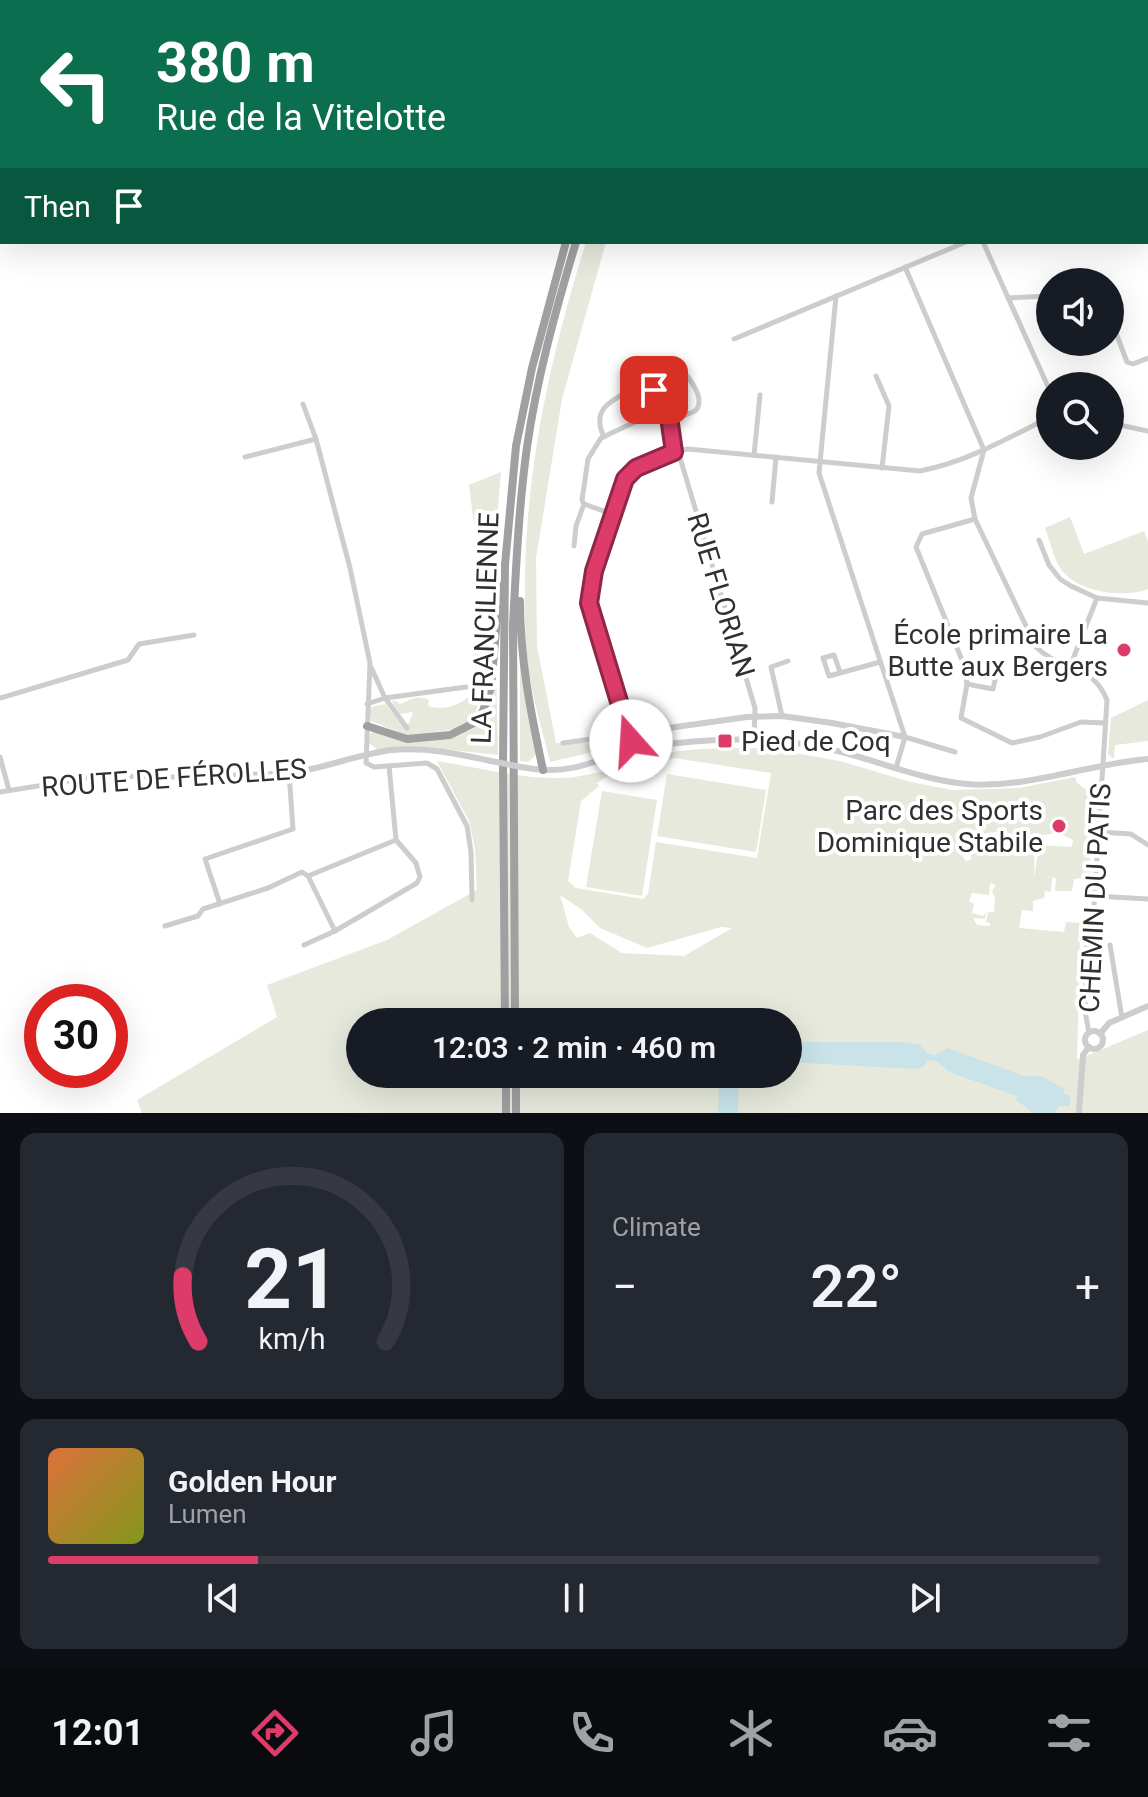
<!DOCTYPE html>
<meta charset="utf-8">
<style>
body{margin:0;font-family:Roboto,sans-serif;background:#242831;color:#f1f3f6;height:100vh;display:flex;flex-direction:column;font-size:30px;white-space:nowrap}
*{box-sizing:border-box;margin:0}
p{font-size:26px;color:#9ea1a6}
.icon{flex:none;width:44px;height:44px;fill:none;stroke:currentColor;stroke-width:2;stroke-linecap:round;stroke-linejoin:round}
.map{position:relative;height:1113px;overflow:hidden}
.details{display:flex;flex-direction:column;gap:20px;padding:20px;background:#0d0f14;flex:1}
.details>*{flex:none}
.top-card{position:absolute;left:0px;top:0px;width:1148px;height:244px;box-shadow:0 8px 32px #0002;background:#0b6e4f;color:#fff;overflow:hidden}
.controls{position:absolute;left:1036px;top:268px;display:grid;gap:16px}
.controls a{display:grid;place-items:center;width:88px;height:88px;border-radius:50%;background:#171b24;box-shadow:0 8px 32px #0002;font-size:40px}
.speed{position:absolute;left:24px;top:984px;display:flex;gap:16px;font-size:40px;font-weight:700;text-align:center}
.speed>*{display:grid;place-content:center;width:104px;height:104px;border-radius:50%;background:#171b24;box-shadow:0 8px 32px #0002;line-height:1}
.speed .limit{border:12px solid #d22;background:#fff;color:#111}
.pin{position:absolute;display:grid;place-items:center;width:68px;height:68px;color:#fff;margin:-34px;border-radius:16px;box-shadow:0 4px 12px #0006}
.me{position:absolute;width:88px;margin:-44px;rotate:341deg;stroke-linejoin:round;filter:drop-shadow(0 0 6px #0008)}
.turn{display:flex;align-items:center;gap:28px;height:168px;padding:0 24px;font-size:36px}
.turn .icon{width:104px;height:104px;stroke-width:2.5}
.turn b{display:block;font-size:56px;line-height:68px}
.then{display:flex;align-items:center;height:76px;padding:0 24px;background:#0003;gap:16px;font-size:30px}
.big{font-size:60px;font-weight:600;line-height:1.1}
.details .widget{flex:1;display:flex;flex-direction:column;justify-content:center;gap:12px;min-width:0;padding:0 28px;border-radius:16px;background:#242831}
.details .dial{align-items:center;gap:0}
.dial svg{height:208px;overflow:visible;fill:none;stroke:#363941;stroke-width:7;stroke-linecap:round;text-anchor:middle}
.dial text{fill:#f1f3f6;stroke:none}
.song{display:flex;align-items:center;gap:24px}
.cover{width:96px;height:96px;border-radius:12px;background:linear-gradient(135deg,hsl(20 70% 55%),hsl(70 70% 35%))}
.played{height:8px;border-radius:4px;background:linear-gradient(90deg,#dd3c6b 20%,#363941 20%)}
.keys{display:flex;justify-content:space-around;direction:ltr}
.heat{display:flex;justify-content:space-between;align-items:center;font-size:44px;direction:ltr}
.details .tiles{flex:1;display:grid;gap:20px;grid-template-columns:1fr 1fr}
.widget:last-child{grid-column:span 2}
.trip{position:absolute;left:346px;top:1008px;width:456px;height:80px;border-radius:40px;background:#171b24;box-shadow:0 8px 32px #0002;font-weight:600;line-height:80px;text-align:center}
.tab-bar{display:flex;height:128px;justify-content:space-around;align-items:center;background:#090b0e;color:#9ea1a6}
.tab-bar .icon{width:56px;height:56px}
.tab-bar .active{color:#dd3c6b}
.tab-bar b{font-size:36px;color:#f1f3f6}
.map>svg:first-child{display:block}
.green{fill:#e6e9dc;fill-rule:evenodd}
.water{fill:#c9e3e9}
.lines{fill:none;stroke-linecap:round;stroke-linejoin:round}
.minor{stroke:#cdcdcd;stroke-width:5}
.tertiary{stroke:#cdcdcd;stroke-width:6}
.trunk{stroke:#a0a0a0;stroke-width:8}
.tertiary-bridge{stroke:#cdcdcd;stroke-width:6}
.route-casing{stroke:#902746;stroke-width:20}
.route{stroke:#dd3c6b;stroke-width:14}
.poi-dot{fill:#dd3c6b;stroke:#fff;stroke-width:3}
.labels{text-anchor:middle;dominant-baseline:central;stroke-width:8;stroke-linejoin:round;paint-order:stroke}
.street-label{font-size:28px;fill:#303030;stroke:#fff}
.poi-label{font-size:28px;fill:#303030;stroke:#fff;text-anchor:end}
</style>
<div class="map">
<svg width="1148" height="1113" viewBox="0 0 1148 1113">
<rect width="100%" height="100%" fill="#fff"/>
<!-- green -->
<g class="green">
<path d="M586,242H606L562,399L536,558L537,646L556,743H596L597,751L550,762C543,733 534,703 529,673C524,641 525,608 525,576C527,461 552,351 586,242Z"/>
<polygon points="501,472 496,529 483,531 474,525 469,485"/>
<path d="M1070,517L1084,554L1144,531L1148,542V589C1125,598 1084,593 1065,574C1054,563 1051,543 1045,528Z"/>
<path d="M484,634L488,635L483,685L475,715L462,728L409,736L371,721L369,711L372,707L385,704L404,727L409,723L413,712L400,714L392,702L394,700L400,704C411,700 416,694 429,700L428,706C447,712 467,703 478,686L473,651L483,648Z"/>
<polygon points="520,660 536,755 528,762 520,761"/>
<path d="M496,673L498,755L424,747L377,749L369,743V736L374,730L394,739L459,735C481,724 487,695 496,673Z"/>
<polygon points="1148,700 1148,741 1115,745 1114,758 1112,758 1108,754 1111,718"/>
<path d="M767,748L840,761L911,782L952,790L1019,788L1075,777L1077,783L1091,793H1096L1089,806L1087,828L1092,877L1074,879L1072,891H1055L1056,878L1048,877L1052,878L1051,892L1045,891L1044,898L1033,901V911L1022,910L1019,928L1064,932L1066,922L1086,923L1083,939L1080,941L1077,1060L1148,1030V1113H142L137,1100L277,1017L267,985L387,940L477,890L475,849L469,821L437,761C477,767 520,779 561,778C580,778 597,771 616,770L597,783L599,786L581,801L568,881L576,888L643,899L648,894L656,842L757,858L771,773L674,758L653,765L647,762C666,745 740,749 767,748ZM996,832L1002,842L995,854L992,848L987,851L983,841L978,843L975,850L970,849L971,860L965,861L960,850L968,847L966,842L986,838V833ZM1059,833L1073,840L1072,847L1039,845L1034,878L1035,836ZM990,883L996,885L992,891L995,898L994,912H988L986,922L990,923V926L977,925L973,918L985,919L986,911L983,916L972,913L974,904L969,901L972,893L989,895ZM560,895L581,909L600,928L647,948L721,927L732,928L684,956L622,953L590,933L577,938L569,927ZM360,1022H788V1074H360Z"/>
<polygon points="667,774 766,790 756,852 657,836"/>
<polygon points="602,791 657,800 642,896 586,887"/>
</g>
<!-- water -->
<g class="water">
<polygon points="788,1042 902,1042 920,1045 927,1053 935,1055 947,1048 1024,1076 1041,1076 1064,1089 1064,1094 1070,1095 1070,1106 1059,1106 1054,1113 1033,1113 1015,1099 1017,1096 949,1072 937,1061 928,1060 923,1067 915,1069 788,1062"/>
<polygon points="725,1074 739,1075 738,1113 718,1113 719,1086"/>
</g>
<g class="lines">
<!-- minor -->
<g class="minor">
<polyline points="1146,222 1148,222"/>
<polyline points="983,242 1050,391"/>
<path d="M905,267L984,450L971,498L975,519L1036,647C1060,671 1092,662 1107,700L1094,905L1087,947L1085,1011L1089,1033"/>
<polyline points="836,296 819,473 905,737 896,768"/>
<polyline points="1008,298 1050,296"/>
<polyline points="1110,317 1127,362 1133,364 1148,358"/>
<polyline points="734,339 966,242"/>
<polyline points="876,376 889,406 882,468"/>
<polyline points="649,380 669,417 674,452"/>
<polyline points="303,404 316,439 350,568 370,663 366,763 374,767 427,763 437,769 467,826 471,852 472,900"/>
<polyline points="1110,423 1148,431"/>
<path d="M604,437C590,408 613,400 633,389C647,382 664,370 681,370C689,377 707,400 695,411C689,415 676,417 669,419"/>
<polyline points="678,451 755,708 754,740"/>
<polyline points="754,455 760,395"/>
<polyline points="245,457 316,439"/>
<polyline points="772,502 776,457"/>
<polyline points="612,514 584,504 582,500 588,459 601,438 635,422 669,417"/>
<polyline points="975,519 922,534 916,547 964,665 967,684 961,718 1012,743 1040,737 1081,722 1106,723"/>
<polyline points="1039,540 1049,565 1060,579 1071,586 1097,598 1148,603"/>
<polyline points="574,546 576,526 584,504"/>
<polyline points="1071,664 1097,598"/>
<polyline points="965,665 973,662 998,667 993,689 967,684"/>
<polyline points="371,667 385,698 407,728"/>
<polyline points="840,672 834,655 823,658 829,676 880,662"/>
<polyline points="0,698 128,660 139,644 194,635"/>
<polyline points="367,704 385,698 466,687"/>
<polyline points="782,716 771,667 788,661"/>
<polyline points="905,737 955,752"/>
<path d="M631,741L599,642L589,603L594,571L613,510L628,474L670,453L688,449L920,471C967,462 1008,438 1050,417"/>
<polyline points="563,743 628,734"/>
<polyline points="0,757 9,790"/>
<polyline points="389,766 396,840"/>
<polyline points="0,792 100,776 180,777 289,773 293,829 205,859 220,904"/>
<polyline points="1098,832 1131,834 1148,845"/>
<polyline points="308,876 335,931 417,883 420,877 416,863 396,840"/>
<polyline points="1095,896 1148,899"/>
<polyline points="165,926 198,916 203,909 268,888 302,872 308,876 396,840"/>
<polyline points="304,945 335,931"/>
<polyline points="1110,945 1122,1018"/>
</g>
<!-- tertiary -->
<g class="tertiary">
<circle cx="638" cy="748" r="10"/>
<polyline points="640,739 647,731 747,717 782,716 832,723 905,737"/>
<path d="M647,747C710,737 780,736 842,752C883,763 924,780 966,784C1027,789 1088,764 1148,759"/>
<path d="M521,767C564,776 589,764 628,750"/>
<path d="M289,773C324,769 357,754 392,750C426,747 459,754 491,761"/>
<circle cx="1094" cy="1040" r="9"/>
<polyline points="1100,1034 1109,1023 1148,1006"/>
<polyline points="1079,1113 1083,1055 1089,1047"/>
</g>
<!-- trunk -->
<g class="trunk">
<polyline points="619,2 619,0"/>
<polyline points="638,2 639,0"/>
<polyline points="648,2 648,0"/>
<polyline points="659,2 660,0"/>
<path d="M520,601C520,660 531,714 543,770"/>
<polyline points="367,726 407,739 450,735 474,723 483,711 491,687 500,586"/>
<polyline points="505,1022 503,763 505,565 516,446 532,368 566,242"/>
<path d="M515,1022L513,625C516,566 519,505 527,447C537,377 556,309 576,242"/>
<polyline points="506,1074 506,1113"/>
<polyline points="516,1074 516,1113"/>
</g>
<!-- tertiary-bridge -->
<polyline class="tertiary-bridge" points="491,761 521,767"/>
</g>
<g class="lines">
<!-- route casing -->
<g class="route-casing">
<polyline id="route" points="631,741 589,603 594,571 625,479 636,468 674,452 669,417 654,390"/>
</g>
<!-- route -->
<use href="#route" class="route"/>
</g>
<!-- markers -->
<g class="poi-dot">
<circle cx="1124" cy="650" r="8"/>
<rect x="717" y="733" width="16" height="16" rx="4"/>
<circle cx="1059" cy="826" r="8"/>
</g>
<g class="labels">
<!-- street labels -->
<g class="street-label">
<text transform="translate(721 595) rotate(73)">RUE FLORIAN</text>
<text transform="translate(485 628) rotate(-88)">LA FRANCILIENNE</text>
<text transform="translate(174 778) rotate(-4)">ROUTE DE FÉROLLES</text>
<text transform="translate(1095 898) rotate(-87)">CHEMIN DU PATIS</text>
</g>
<!-- poi labels -->
<g class="poi-label">
<text x="1108" y="634">École primaire La<tspan x="1108" dy="32">Butte aux Bergers</tspan></text>
<text x="741" y="741" text-anchor="start">Pied de Coq</text>
<text x="1043" y="810">Parc des Sports<tspan x="1043" dy="32">Dominique Stabile</tspan></text>
</g>
</g>
</svg>
<div class="controls">
<a><svg class="icon" aria-label="sound" viewBox="0 0 24 24"><path d="M4 9h4l5-4v14l-5-4H4zM17 9q2 3 0 6"/></svg></a>
<a><svg class="icon" aria-label="search" viewBox="0 0 24 24"><circle cx="10" cy="10" r="6"/><path d="M15 15l6 6"/></svg></a>
</div>
<div class="speed"><div class="limit">30</div></div>
<div class="pin" style="left:654px;top:390px;background:#d93025"><svg class="icon" aria-label="arrive" viewBox="0 0 24 24"><path d="M6 21V4h12l-3 4 3 4H6"/></svg></div>
<svg class="me" style="left:631px;top:741px" viewBox="-20 -20 40 40"><circle r="19" fill="#fff"/><path d="M0-13L10 11 0 6-10 11z" fill="#dd3c6b"/></svg>
<div class="trip">12:03 · 2 min · 460 m</div>
<div class="top-card">
<div class="turn"><svg class="icon" aria-label="left" viewBox="0 0 24 24"><path d="M17 20v-9H6M10 6l-5 5 5 5"/></svg><div><b>380 m</b>Rue de la Vitelotte</div></div>
<div class="then">Then<svg class="icon" aria-label="arrive" viewBox="0 0 24 24"><path d="M6 21V4h12l-3 4 3 4H6"/></svg></div>
</div>
</div>
<section class="details">
<div class="tiles">
<div class="widget dial"><svg viewBox="0 0 100 80">
<path d="M14 69A42 42 0 1 1 86 69"/>
<path d="M14 69A42 42 0 0 1 8 44" stroke="#dd3c6b"/>
<text x="50" y="56" font-size="32" font-weight="700">21</text>
<text x="50" y="72" font-size="11">km/h</text>
</svg></div>
<div class="widget"><p>Climate</p>
<div class="heat"><a>−</a><b class="big">22°</b><a>+</a></div>
</div>
<div class="widget">
<div class="song"><i class="cover"></i><div><b>Golden Hour</b><p>Lumen</p></div></div>
<div class="played"></div>
<div class="keys"><svg class="icon" aria-label="previous" viewBox="0 0 24 24"><path d="M18 5L8 12l10 7zM5 5v14"/></svg><svg class="icon" aria-label="pause" viewBox="0 0 24 24"><path d="M8 5v14M16 5v14"/></svg><svg class="icon" aria-label="next" viewBox="0 0 24 24"><path d="M6 5l10 7-10 7zM19 5v14"/></svg></div>
</div>
</div>
</section>
<nav class="tab-bar">
<b>12:01</b>
<svg class="icon active" aria-label="directions" viewBox="0 0 24 24"><path d="M12 3l9 9-9 9-9-9zM9 14v-3h6M13 9l2 2-2 2"/></svg>
<svg class="icon" aria-label="music" viewBox="0 0 24 24"><path d="M9 18V5l10-2v13"/><circle cx="6" cy="18" r="3"/><circle cx="16" cy="16" r="3"/></svg>
<svg class="icon" aria-label="phone" viewBox="0 0 24 24"><path d="M5 4h4l2 5-3 2q2 4 5 5l2-3 5 2v4C11 20 4 13 5 4z"/></svg>
<svg class="icon" aria-label="climate" viewBox="0 0 24 24"><path d="M12 3v18M4 7l16 10M4 17L20 7"/></svg>
<svg class="icon" aria-label="car" viewBox="0 0 24 24"><path d="M5 17H2v-5l4-1 3-4h7l3 4 3 1v5h-3M9 17h6M6 11h13"/><circle cx="7" cy="17" r="2"/><circle cx="17" cy="17" r="2"/></svg>
<svg class="icon" aria-label="filters" viewBox="0 0 24 24"><path d="M4 7h16M4 17h16"/><circle cx="9" cy="7" r="2"/><circle cx="15" cy="17" r="2"/></svg>
</nav>
